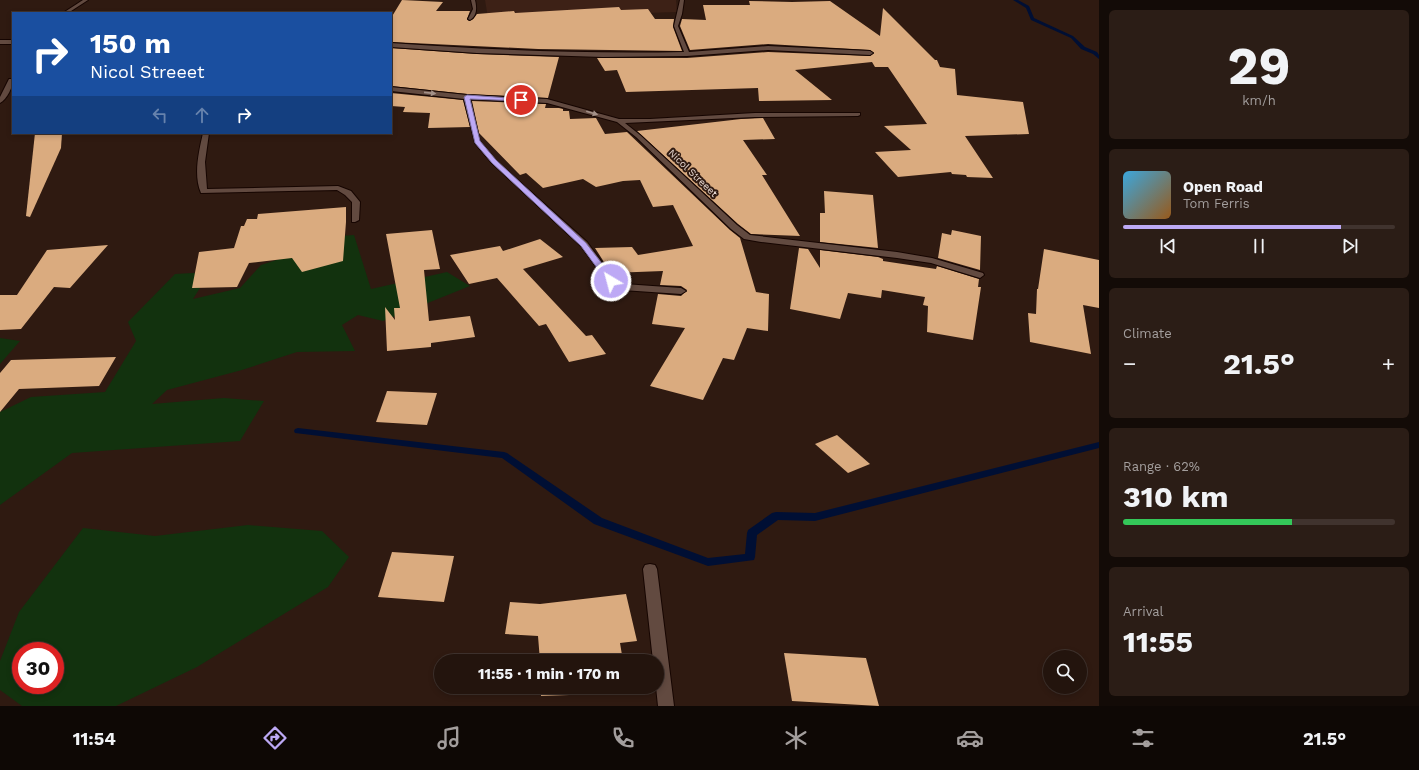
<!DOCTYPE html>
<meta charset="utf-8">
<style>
body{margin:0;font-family:"Work Sans",sans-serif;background:#2b1d16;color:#f1f3f6;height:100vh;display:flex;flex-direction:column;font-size:15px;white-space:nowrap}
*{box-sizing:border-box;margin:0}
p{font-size:13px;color:#a39e9d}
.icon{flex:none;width:22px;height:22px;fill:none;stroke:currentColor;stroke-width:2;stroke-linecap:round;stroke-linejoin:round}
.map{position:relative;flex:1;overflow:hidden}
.side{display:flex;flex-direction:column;gap:10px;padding:10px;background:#130b07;width:320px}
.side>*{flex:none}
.top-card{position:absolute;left:12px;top:12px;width:380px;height:122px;border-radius:0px;box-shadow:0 2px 6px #0003,0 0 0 1px #40332e;background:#1a4fa0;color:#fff;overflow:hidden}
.controls{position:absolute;left:1043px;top:650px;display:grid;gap:8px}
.controls a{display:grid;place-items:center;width:44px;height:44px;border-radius:50%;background:#23140d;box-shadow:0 2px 6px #0003,0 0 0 1px #40332e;font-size:20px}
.speed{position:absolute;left:12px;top:642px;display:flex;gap:8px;font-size:20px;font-weight:700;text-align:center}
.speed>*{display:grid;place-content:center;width:52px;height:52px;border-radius:50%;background:#23140d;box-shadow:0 2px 6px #0003,0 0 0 1px #40332e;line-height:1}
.speed .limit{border:6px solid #d22;background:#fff;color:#111}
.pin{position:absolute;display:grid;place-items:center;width:34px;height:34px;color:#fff;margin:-17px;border:2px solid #fff;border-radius:50%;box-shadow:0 1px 4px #0007}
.me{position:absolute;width:44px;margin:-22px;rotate:323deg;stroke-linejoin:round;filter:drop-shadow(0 0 3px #0008)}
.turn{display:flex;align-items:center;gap:14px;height:84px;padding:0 12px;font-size:18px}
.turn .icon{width:52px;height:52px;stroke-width:2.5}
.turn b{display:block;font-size:28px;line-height:34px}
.lanes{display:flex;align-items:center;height:38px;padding:0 12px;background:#0003;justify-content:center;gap:20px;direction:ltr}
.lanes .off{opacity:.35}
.big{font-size:30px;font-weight:700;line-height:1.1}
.side .widget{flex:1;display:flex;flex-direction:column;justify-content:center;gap:6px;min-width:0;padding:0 14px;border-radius:6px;background:#2b1d16}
.side .dial{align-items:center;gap:0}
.dial b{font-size:52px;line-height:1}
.song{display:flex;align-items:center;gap:12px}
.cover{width:48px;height:48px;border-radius:6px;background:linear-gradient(135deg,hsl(200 70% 55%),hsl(30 70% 35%))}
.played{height:4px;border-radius:2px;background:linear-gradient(90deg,#bda9f5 80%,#40332e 80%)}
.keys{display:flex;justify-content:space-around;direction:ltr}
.heat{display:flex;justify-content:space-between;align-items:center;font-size:22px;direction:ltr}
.charge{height:6px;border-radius:3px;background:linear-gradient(90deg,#34c759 62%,#40332e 0)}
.trip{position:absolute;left:434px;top:654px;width:230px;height:40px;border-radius:20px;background:#23140d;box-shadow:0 2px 6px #0003,0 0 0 1px #40332e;font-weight:700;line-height:40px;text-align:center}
.menu{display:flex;height:64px;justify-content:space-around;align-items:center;background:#0e0805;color:#a39e9d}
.menu .icon{width:28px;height:28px}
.menu .current{color:#bda9f5}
.menu b{font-size:18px;color:#f1f3f6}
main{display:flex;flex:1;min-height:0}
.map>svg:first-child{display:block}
.built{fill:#3d2116}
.green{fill:#12320e;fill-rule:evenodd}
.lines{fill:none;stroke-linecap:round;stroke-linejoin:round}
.stream{fill:#000f34;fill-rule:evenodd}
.building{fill:#daab7f}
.street-casing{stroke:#160501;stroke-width:2}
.street{fill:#624a40;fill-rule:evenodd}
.oneway{fill:#a49189}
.route{fill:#bda9f5;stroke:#7b6e9f}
.labels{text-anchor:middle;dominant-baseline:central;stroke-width:4;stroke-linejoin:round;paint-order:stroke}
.far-street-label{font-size:10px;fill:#e7d8d2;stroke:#2f1a11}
</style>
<main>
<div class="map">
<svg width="1099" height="706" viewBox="0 0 1099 706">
<rect width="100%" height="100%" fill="#2f1a11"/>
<!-- built -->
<polygon class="built" points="485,0 676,0 677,12 488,18"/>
<!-- green -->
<g class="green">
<polygon points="354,235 371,289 447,272 470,286 383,321 358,315 342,325 355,351 297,352 242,370 167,390 152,404 224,398 264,401 240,441 72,453 0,505 0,412 31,397 105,392 136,341 128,322 175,274 210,272 193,299 240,288 261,265 298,253 312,238"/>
<polygon points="0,338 20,341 0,364"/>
<path d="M248,525L322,531L349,557L328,587L197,667L116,706H22L0,690V661L19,612L83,528L155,536ZM21,651H55V685H21Z"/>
</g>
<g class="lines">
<!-- stream -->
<g class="stream">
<polygon points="1013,0 1018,0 1029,6 1034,18 1073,36 1085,47 1097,52 1099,55 1099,59 1093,54 1081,49 1071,38 1031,20 1026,8"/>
<polygon points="298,428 504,452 507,453 602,518 708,558 745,554 747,533 748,530 772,513 776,512 815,513 1099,442 1099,448 815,521 778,520 757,535 755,557 754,560 708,566 594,524 502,458 295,433 294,431 295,429"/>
</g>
</g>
<!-- building -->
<g class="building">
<polygon points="402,0 443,2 436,11 470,11 467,19 469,21 473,19 477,14 514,11 515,13 619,7 621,10 648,9 655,19 674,19 673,27 682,51 538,49 391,42 391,18"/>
<polygon points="749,1 792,2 830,1 880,36 883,8 935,60 937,60 940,67 955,69 957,95 1023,102 1029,134 965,136 993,178 967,177 966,175 952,174 951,172 898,177 875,152 911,150 884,126 927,124 888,67 875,67 872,62 795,70 832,100 759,101 758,88 626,92 617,70 605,71 597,58 687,58 768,52 870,56 874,53 870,50 768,44 690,50 680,26 682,19 706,20 703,5 750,5"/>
<polygon points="391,48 477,54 559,57 548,98 467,94 391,86"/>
<polygon points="391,93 463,100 470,127 428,128 430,113 403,112 405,107 391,106"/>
<polygon points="472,101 546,104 545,108 559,108 563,109 563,111 569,111 570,119 596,118 605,134 627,132 730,230 740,238 756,292 769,294 768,331 747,328 734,360 723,358 703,400 650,386 685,328 652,324 658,294 681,296 687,290 681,286 660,285 663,271 611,273 595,248 632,247 638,255 693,246 673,205 653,207 640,180 623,181 596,187 583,179 543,188 526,173 520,175 479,133"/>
<polygon points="763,118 775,139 743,140 767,175 762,175 800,236 751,234 738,224 637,131 741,119"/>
<polygon points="35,133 62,133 61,148 30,217 26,216"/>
<polygon points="824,191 873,195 878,248 820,242 820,213 825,213"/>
<polygon points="346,207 346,222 343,261 302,272 292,258 249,263 237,287 192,288 199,252 234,248 241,226 244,226 247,219 257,219 258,214"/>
<polygon points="432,230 440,269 424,270 429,321 470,316 475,337 431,343 431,347 387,351 385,307 395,320 394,308 400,308 386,234"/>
<polygon points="952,230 981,236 980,270 938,258 942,233 951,235"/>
<polygon points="540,239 563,257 523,269 586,336 592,335 606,354 569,362 546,324 539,326 497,278 469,284 450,255 500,246 503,251"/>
<polygon points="108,245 70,288 54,287 21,329 0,330 0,295 17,295 47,250"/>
<polygon points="799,248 808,249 820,268 820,250 878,257 883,259 883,261 936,269 937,266 979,279 978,287 981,287 973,340 927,332 928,306 923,305 925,297 882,290 881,298 848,293 840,319 790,309"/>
<polygon points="1044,249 1099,260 1099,308 1083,305 1091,354 1030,342 1028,313 1036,314 1037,289 1038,289"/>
<polygon points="116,357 99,386 19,389 0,412 0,373 11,360"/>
<polygon points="387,391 437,393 427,425 376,422"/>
<polygon points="837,435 870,464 848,473 815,444"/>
<polygon points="392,552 454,556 444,602 378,597"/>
<polygon points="626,594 637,641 620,643 623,661 540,661 538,636 505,634 510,602 540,604"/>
<polygon points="784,653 866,658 879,706 792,701"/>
<polygon points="541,687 626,687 626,693 541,696"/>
</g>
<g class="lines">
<!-- street casing -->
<g class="street-casing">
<g id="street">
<polygon points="83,0 88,0 68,13 63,13"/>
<path d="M471,0H475C477,8 477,16 470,20L468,19L473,9Z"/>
<path d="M680,0H684L682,14L678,26L689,52L768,46L870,51L873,53L870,55L768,50L687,56L603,57L477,53L391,47V43C489,50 586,54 684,52L674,26Z"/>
<rect x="0" y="40" width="13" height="4"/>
<path d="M9,79H13C13,87 7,99 0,103V97Z"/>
<polygon points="391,87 467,95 547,99 619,119 650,119 755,113 860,113 860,115 858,116 755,117 625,123 640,135 737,225 750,235 897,252 932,258 983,273 984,275 980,278 931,263 897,258 761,242 744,239 731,229 636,137 617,122 547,103 470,99 480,142 496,161 587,242 614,279 624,284 681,288 686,291 681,294 622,290 608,283 581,246 492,163 475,143 464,99 391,91"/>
<path d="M203,133H209L205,162L207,189L338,186L351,191L360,202L359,220L355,222H352V202L345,195L337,190L201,193C193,175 199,151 203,133Z"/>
<polygon points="650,564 655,565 657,569 674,706 658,706 656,687 657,661 653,661 643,569 645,565"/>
</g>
</g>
<!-- street -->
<use href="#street" class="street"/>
</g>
<!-- one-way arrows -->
<defs><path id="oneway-solid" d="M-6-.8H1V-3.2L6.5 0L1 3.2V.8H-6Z"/></defs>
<g class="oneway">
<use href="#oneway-solid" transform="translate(430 93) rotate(6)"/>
<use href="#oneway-solid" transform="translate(592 113) rotate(16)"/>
</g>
<!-- route -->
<polygon class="route" points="467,95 523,99 523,101 521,101 470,99 480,141 496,160 586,243 614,279 614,283 608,283 581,246 492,163 475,143 464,97"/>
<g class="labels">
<!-- far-street labels -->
<g class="far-street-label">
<text transform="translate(693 173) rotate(44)">Nicol Streeet</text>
</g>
</g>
</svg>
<div class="controls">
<a><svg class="icon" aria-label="search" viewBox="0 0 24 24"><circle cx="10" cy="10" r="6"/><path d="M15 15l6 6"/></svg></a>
</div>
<div class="speed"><div class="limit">30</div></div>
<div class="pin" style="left:521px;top:100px;background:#d93025"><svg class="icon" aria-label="arrive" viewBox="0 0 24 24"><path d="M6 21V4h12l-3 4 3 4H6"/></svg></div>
<svg class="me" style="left:611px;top:281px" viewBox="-20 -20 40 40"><circle r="17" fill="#bda9f5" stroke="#fff" stroke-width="3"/><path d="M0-11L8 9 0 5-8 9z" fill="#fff"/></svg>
<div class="trip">11:55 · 1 min · 170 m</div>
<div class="top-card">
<div class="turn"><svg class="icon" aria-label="right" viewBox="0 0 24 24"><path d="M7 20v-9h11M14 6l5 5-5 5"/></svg><div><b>150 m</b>Nicol Streeet</div></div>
<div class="lanes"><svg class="icon off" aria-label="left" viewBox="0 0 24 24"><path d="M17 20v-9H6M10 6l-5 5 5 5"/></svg><svg class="icon off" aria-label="ahead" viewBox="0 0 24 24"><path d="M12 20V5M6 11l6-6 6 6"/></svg><svg class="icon" aria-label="right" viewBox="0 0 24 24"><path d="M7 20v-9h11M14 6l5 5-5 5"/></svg></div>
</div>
</div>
<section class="side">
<div class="widget dial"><b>29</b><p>km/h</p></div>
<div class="widget">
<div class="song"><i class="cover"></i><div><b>Open Road</b><p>Tom Ferris</p></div></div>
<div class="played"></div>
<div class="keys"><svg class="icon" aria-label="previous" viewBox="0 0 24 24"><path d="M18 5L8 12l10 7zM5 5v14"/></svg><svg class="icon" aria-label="pause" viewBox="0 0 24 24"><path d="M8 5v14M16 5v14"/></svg><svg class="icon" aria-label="next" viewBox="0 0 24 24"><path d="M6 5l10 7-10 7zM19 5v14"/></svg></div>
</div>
<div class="widget"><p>Climate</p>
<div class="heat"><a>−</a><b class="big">21.5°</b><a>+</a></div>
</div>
<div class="widget"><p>Range · 62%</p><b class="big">310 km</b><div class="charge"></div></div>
<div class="widget"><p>Arrival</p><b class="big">11:55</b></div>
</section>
</main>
<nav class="menu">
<b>11:54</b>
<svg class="icon current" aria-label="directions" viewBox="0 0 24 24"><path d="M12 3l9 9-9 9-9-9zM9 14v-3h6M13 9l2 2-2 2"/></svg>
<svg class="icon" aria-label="music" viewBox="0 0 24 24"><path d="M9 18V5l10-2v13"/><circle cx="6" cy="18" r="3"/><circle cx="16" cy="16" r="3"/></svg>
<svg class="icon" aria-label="phone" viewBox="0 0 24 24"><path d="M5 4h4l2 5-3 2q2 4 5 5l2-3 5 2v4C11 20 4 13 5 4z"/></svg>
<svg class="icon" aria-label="climate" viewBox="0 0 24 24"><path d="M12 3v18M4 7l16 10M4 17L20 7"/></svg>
<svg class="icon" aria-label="car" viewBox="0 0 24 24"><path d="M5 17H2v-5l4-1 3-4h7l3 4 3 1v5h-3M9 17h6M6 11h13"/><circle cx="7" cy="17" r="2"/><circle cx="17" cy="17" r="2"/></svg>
<svg class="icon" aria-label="filters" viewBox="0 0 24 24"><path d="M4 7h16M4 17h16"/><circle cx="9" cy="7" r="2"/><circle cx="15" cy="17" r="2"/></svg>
<b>21.5°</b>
</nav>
